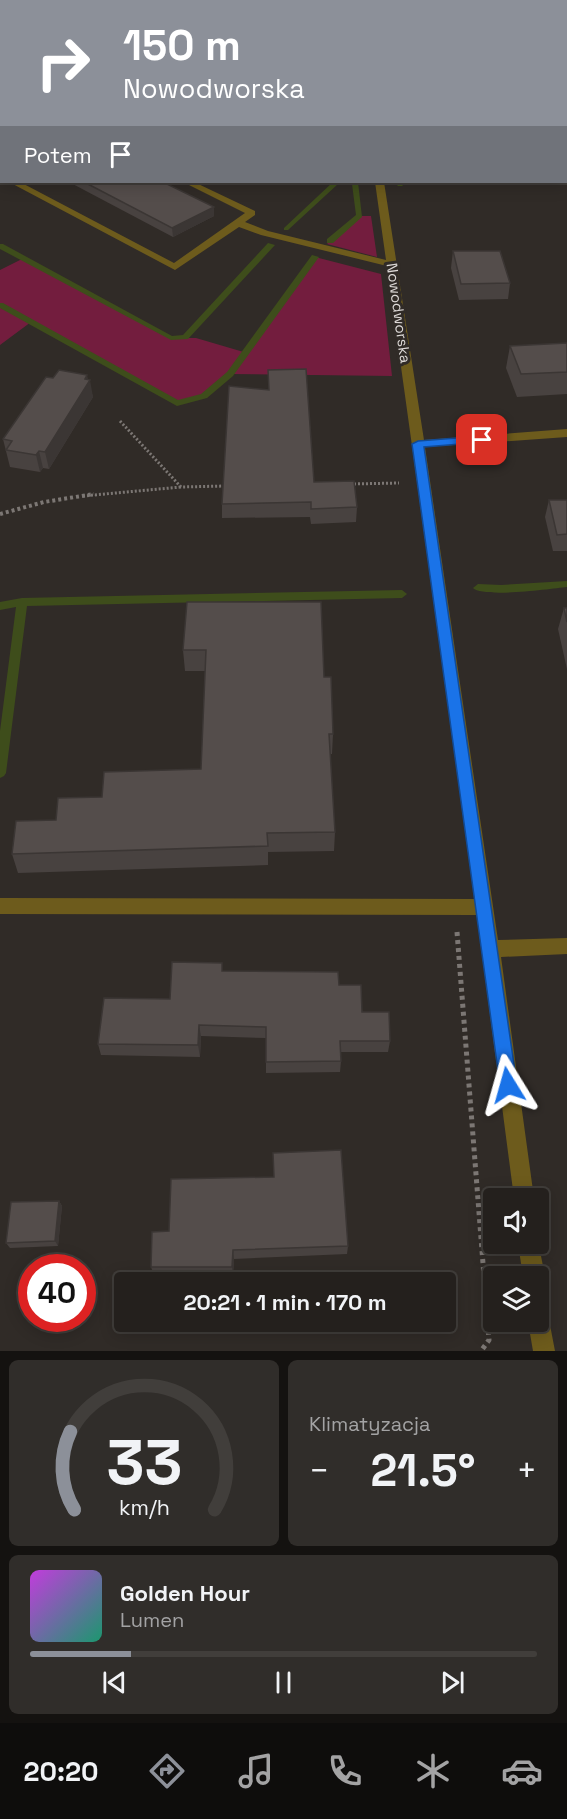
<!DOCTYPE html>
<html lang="pl">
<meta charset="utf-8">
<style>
body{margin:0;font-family:"Space Grotesk",sans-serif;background:#302d2a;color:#f1f3f6;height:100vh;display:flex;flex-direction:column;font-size:22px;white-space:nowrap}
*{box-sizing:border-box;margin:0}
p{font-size:20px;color:#a3a3a4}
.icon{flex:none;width:33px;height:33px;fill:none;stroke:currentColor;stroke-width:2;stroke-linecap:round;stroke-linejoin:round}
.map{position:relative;height:1351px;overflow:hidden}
.details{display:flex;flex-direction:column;gap:9px;padding:9px;background:#141210;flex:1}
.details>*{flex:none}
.banner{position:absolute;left:0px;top:0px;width:567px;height:183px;box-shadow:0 3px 15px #0003,0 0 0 2px #413e3b;background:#8c9099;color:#fff;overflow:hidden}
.buttons{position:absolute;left:483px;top:1188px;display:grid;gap:12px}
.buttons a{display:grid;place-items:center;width:66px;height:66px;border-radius:6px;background:#24201d;box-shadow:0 3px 15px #0003,0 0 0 2px #413e3b;font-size:30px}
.speed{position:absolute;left:18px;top:1254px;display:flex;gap:12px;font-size:30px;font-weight:700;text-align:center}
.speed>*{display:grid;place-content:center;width:78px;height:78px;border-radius:50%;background:#24201d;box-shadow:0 3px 15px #0003,0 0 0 2px #413e3b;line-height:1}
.speed .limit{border:9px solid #d22;background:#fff;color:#111}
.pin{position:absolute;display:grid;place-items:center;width:51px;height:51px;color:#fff;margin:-26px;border-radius:12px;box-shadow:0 3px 9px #0006}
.me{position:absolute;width:66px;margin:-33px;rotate:352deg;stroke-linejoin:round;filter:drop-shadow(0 0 4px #0008)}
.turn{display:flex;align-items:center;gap:21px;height:126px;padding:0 24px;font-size:27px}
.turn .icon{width:78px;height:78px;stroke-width:2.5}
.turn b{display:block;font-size:42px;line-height:51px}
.then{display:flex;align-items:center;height:57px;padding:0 24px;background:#0003;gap:12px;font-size:22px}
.big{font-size:45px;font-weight:800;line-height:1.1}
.details .tile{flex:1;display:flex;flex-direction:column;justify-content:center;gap:9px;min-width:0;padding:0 21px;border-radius:9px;background:#302d2a}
.details .dial{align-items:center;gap:0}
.dial svg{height:156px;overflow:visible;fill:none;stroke:#413e3b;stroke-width:7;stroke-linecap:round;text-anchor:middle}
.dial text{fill:#f1f3f6;stroke:none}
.song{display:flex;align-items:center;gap:18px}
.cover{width:72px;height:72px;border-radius:9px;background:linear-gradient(135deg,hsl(290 70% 55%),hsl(160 70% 35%))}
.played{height:6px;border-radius:3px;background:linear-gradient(90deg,#8c9099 20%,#413e3b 20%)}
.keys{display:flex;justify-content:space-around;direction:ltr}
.heat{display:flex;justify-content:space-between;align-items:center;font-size:33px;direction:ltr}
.details .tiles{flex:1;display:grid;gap:9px;grid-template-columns:1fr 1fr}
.tile:last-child{grid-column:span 2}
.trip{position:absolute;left:114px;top:1272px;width:342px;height:60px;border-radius:6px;background:#24201d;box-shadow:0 3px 15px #0003,0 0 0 2px #413e3b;font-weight:800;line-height:60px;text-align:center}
.dock{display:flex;height:96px;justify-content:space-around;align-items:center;background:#0e0d0c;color:#a3a3a4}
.dock .icon{width:42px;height:42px}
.dock .selected{color:#8c9099}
.dock b{font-size:27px;color:#f1f3f6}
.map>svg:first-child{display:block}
.green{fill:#731d3e}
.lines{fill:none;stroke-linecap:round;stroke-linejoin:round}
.stream{fill:#3e4d1b;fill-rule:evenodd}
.path-far2{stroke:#7c7774;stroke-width:3;stroke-dasharray:2 2;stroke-linecap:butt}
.path-far1{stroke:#7c7774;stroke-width:4;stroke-dasharray:3 3;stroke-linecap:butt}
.path{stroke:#7c7774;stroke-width:5;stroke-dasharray:4 4;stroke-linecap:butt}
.minor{fill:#6d5b1c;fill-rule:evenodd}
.wall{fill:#484240}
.shaded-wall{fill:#3b3634}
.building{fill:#544d4b;stroke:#3b3634;stroke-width:1.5}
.route{fill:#1a73e8;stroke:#114b97;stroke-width:1.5}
.labels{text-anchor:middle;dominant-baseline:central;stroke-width:6;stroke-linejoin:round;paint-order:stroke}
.far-street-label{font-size:15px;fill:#ddd9d7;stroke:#302b27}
</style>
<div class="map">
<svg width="567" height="1351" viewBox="0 0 567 1351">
<rect width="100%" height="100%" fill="#302b27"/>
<!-- green -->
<g class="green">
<polygon points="360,216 371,216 377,257 327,244"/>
<polygon points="315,257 381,274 392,376 230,374 204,396 177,403 31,322 0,345 0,270 22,259 171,338 196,338 247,353"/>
</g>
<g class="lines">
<!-- stream -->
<g class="stream">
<polygon points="152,0 161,2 154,2"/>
<polygon points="308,0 317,2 310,2"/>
<polygon points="549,0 555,0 548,2"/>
<polygon points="567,26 567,33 566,32 566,27"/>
<polygon points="567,56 567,64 566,65 566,57"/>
<rect x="566" y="172" width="1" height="4"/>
<polygon points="333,182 358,182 362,217 333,243 327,243 327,239 356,215 352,184 338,184 288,230 284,230 284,228"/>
<polygon points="400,182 407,182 402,186 398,186 397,185"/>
<polygon points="268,243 275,245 188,339 171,340 0,249 0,244 3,244 172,336 183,335"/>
<polygon points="312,255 319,257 233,376 207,398 177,406 0,308 0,303 3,303 178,400 201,394 227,372"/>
<path d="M567,581V587C550,589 483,598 473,588L478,584L501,585Z"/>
<polygon points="402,590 407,594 402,598 27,606 6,773 4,776 0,778 0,731 16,607 0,610 0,602 22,598"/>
</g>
<!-- path-far2 -->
<g class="path-far2">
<polyline points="120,421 181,487 225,486"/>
<polyline points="350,484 399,483"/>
<polyline points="83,496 181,487"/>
</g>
<!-- path-far1 -->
<polyline class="path-far1" points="0,514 44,502 94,494"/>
<!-- path -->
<polyline class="path" points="457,932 489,1340 481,1351"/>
<!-- minor -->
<g class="minor">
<rect x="350" y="0" width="8" height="2"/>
<rect x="0" y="18" width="2" height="5"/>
<polygon points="0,103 2,103 0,109"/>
<polygon points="0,171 2,172 2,178 0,177"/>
<polygon points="9,182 20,182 174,263 245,213 183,182 194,182 255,211 255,215 245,222 268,231 386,260 375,182 384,182 424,440 567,429 567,437 425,447 498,940 567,938 567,954 501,957 534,1198 514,1198 477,915 0,914 0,898 475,899 387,266 261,235 239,227 175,270"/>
<polygon points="538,1241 545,1276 538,1285 538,1276 523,1276 518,1244 538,1244"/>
<polygon points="538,1301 546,1304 555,1351 533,1351 528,1322 538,1322"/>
</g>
</g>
<!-- wall -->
<g class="wall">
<polygon points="0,0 2,2 2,16 0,16"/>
<polygon points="69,182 163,182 214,207 214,216 173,237"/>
<polygon points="453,251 510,283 508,299 459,300 451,268"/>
<polygon points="567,343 567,394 517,397 506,368 510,346"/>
<polygon points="53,378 88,380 93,397 49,469 43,468 40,472 10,467 3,439"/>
<polygon points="314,482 357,507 356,522 311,524 310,517 222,518 222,504"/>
<polygon points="549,500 567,500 567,551 553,551 545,517"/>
<polygon points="187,602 324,677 333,734 332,754 330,754 335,832 334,851 268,852 268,865 18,873 12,854 56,820 102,797 201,769 205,671 185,671 183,650"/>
<polygon points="564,608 567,608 567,669 558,629"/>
<polygon points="223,971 339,985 390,1041 388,1052 341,1052 341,1061 340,1072 266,1073 266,1038 201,1036 200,1057 101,1055 98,1044 170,999"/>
<polygon points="59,1201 62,1206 58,1246 10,1248 6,1243"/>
<polygon points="152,1232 348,1246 347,1254 234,1259 233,1275 154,1275 151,1267"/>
</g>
<!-- shaded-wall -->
<g class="shaded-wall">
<polygon points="52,0 79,0 74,2 48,2"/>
<rect x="0" y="36" width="2" height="9"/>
<polygon points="214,207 214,216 173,237 172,228"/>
<polygon points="87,375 89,383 90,380 93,397 49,469 45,452"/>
<polygon points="39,451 43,468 40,472 36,455"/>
<polygon points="199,1025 201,1036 200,1057 198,1045"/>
<polygon points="59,1201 62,1206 58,1246 55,1241"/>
<polygon points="233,1250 234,1259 233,1275 232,1267"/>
</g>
<!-- building -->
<g class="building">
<polygon points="0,0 52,0 48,2 2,2 2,8 0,8"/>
<polygon points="0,22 2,23 2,36 0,36"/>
<polygon points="0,106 2,106 2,138 0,137"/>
<polygon points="84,182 163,182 214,207 172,228"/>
<polygon points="453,251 500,251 510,283 461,284"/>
<polygon points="567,343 567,372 521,374 510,346"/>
<polygon points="306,369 314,482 354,481 357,507 311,509 311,502 222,504 229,386 269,390 268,370"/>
<polygon points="59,370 87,375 85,379 90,380 45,452 39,451 36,455 6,450 12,441 3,439 46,377 53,378"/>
<polygon points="549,500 567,500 567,534 557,535"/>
<polygon points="187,602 321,602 324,677 331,677 333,734 329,734 335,832 267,833 268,846 12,854 16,821 56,820 58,798 102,797 104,772 201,769 206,650 183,650"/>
<polygon points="564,608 567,608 567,622"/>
<polygon points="172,962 222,963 222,971 338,972 339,985 361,985 362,1012 389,1012 390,1041 340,1041 341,1061 266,1062 266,1027 199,1025 198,1045 98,1044 104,998 170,999"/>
<polygon points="341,1150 348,1246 233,1250 232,1267 151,1267 152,1232 169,1231 171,1179 274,1177 273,1153"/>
<polygon points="59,1201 55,1241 6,1243 11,1202"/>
</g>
<!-- route -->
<polygon class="route" points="482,436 487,440 486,442 424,447 517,1085 515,1091 508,1094 502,1091 500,1085 412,444 418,441"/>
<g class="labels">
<!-- far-street labels -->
<g class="far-street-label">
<text transform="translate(399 313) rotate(82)">Nowodworska</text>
</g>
</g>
</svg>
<div class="buttons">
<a><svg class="icon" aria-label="sound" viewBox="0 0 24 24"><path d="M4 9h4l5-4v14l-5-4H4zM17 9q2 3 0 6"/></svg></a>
<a><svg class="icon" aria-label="layers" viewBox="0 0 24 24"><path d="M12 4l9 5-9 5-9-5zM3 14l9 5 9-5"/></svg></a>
</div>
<div class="speed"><div class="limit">40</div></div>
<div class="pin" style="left:482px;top:440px;background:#d93025"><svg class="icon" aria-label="arrive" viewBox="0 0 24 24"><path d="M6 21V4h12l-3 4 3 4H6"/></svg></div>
<svg class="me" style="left:508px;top:1085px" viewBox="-20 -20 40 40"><path d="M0-17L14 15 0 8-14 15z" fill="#1a73e8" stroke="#fff" stroke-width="4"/></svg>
<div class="trip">20:21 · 1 min · 170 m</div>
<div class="banner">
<div class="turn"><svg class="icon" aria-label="right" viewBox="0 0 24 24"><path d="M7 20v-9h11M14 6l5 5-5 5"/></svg><div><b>150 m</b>Nowodworska</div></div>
<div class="then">Potem<svg class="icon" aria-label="arrive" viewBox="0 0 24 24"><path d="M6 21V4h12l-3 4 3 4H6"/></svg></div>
</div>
</div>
<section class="details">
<div class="tiles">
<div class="tile dial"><svg viewBox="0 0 100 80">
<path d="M14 69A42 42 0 1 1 86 69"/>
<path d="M14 69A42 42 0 0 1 12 29" stroke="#8c9099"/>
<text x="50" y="56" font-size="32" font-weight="700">33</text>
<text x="50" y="72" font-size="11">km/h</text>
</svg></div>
<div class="tile"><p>Klimatyzacja</p>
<div class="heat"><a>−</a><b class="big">21.5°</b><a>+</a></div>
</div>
<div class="tile">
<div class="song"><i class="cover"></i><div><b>Golden Hour</b><p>Lumen</p></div></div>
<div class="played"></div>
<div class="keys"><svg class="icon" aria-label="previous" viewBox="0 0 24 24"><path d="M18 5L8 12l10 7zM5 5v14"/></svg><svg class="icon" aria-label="pause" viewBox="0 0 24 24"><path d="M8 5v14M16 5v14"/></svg><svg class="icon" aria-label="next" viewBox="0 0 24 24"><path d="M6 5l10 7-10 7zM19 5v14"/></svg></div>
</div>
</div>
</section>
<nav class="dock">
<b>20:20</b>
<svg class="icon selected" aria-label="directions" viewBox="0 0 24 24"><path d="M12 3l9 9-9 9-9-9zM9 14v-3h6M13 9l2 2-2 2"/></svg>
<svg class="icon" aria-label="music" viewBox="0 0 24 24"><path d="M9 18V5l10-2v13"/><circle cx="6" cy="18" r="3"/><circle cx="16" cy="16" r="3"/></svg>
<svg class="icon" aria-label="phone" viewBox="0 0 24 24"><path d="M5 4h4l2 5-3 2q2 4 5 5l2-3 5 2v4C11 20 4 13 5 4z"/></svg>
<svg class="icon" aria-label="climate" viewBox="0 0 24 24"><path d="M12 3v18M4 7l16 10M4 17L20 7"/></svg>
<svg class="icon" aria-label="car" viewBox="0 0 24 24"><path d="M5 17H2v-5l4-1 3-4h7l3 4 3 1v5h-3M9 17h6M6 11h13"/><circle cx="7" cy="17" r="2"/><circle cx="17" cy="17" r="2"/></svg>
</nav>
